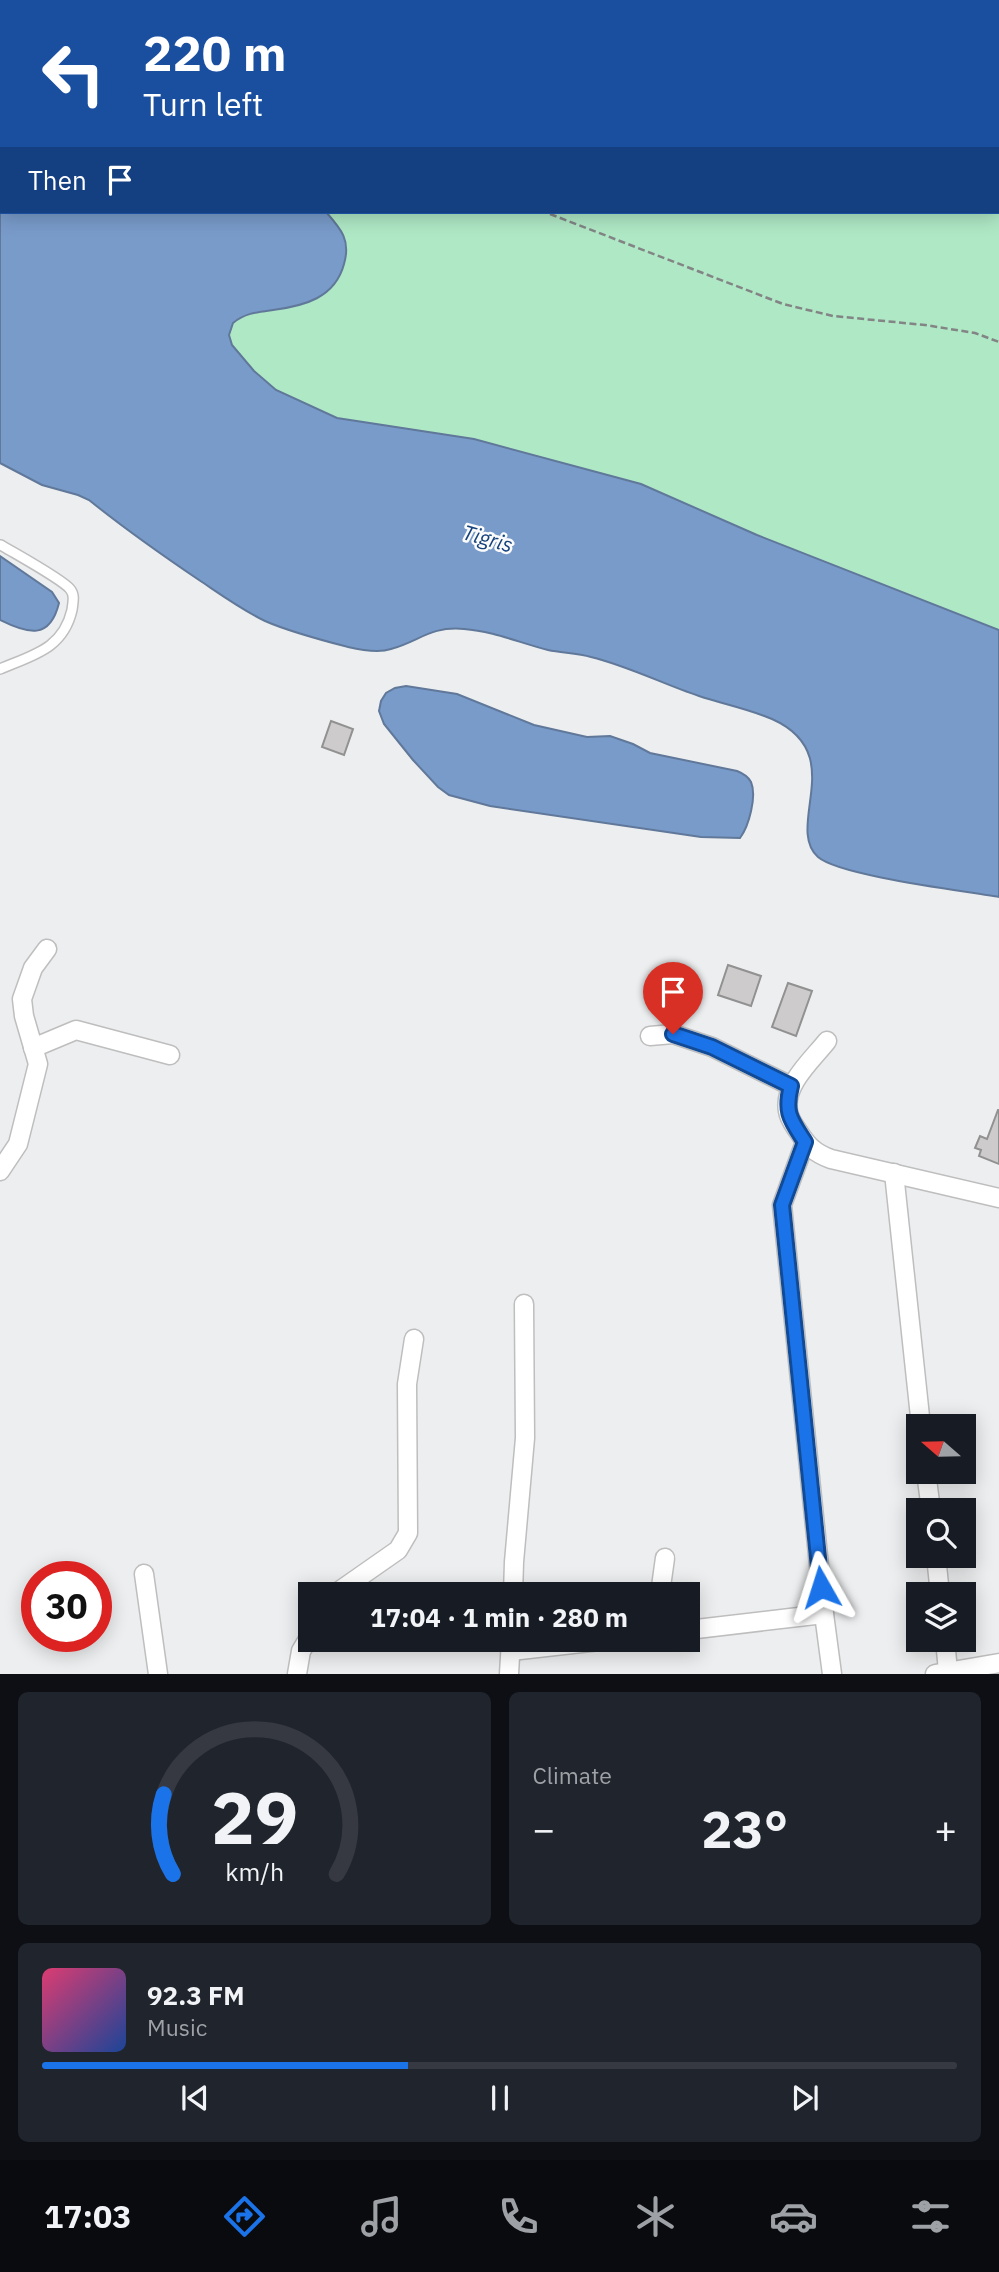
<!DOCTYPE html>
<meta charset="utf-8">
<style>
body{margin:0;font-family:"IBM Plex Sans",sans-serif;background:#20242c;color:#f1f3f6;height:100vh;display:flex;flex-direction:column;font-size:26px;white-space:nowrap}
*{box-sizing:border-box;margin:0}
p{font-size:23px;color:#9ea1a6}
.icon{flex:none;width:38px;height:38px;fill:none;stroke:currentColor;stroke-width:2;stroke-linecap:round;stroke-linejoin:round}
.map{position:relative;height:1674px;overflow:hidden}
.side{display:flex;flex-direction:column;gap:18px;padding:18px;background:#0d0f14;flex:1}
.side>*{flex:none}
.top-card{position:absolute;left:0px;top:0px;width:999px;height:214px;box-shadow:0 4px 18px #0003;background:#1a4fa0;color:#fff;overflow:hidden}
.needle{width:46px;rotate:290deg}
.controls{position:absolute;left:906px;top:1414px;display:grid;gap:14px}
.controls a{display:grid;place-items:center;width:70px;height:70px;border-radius:0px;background:#171b24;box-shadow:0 4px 18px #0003;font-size:35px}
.speed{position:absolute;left:21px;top:1561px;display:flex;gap:14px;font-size:35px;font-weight:700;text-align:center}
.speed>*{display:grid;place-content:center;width:91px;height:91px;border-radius:50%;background:#171b24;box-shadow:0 4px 18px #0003;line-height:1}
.speed .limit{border:10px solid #d22;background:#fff;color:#111}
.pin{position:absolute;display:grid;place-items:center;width:60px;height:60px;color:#fff;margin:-72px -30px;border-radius:50% 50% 50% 0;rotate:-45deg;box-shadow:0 0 7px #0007}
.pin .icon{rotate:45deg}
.me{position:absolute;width:77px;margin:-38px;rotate:354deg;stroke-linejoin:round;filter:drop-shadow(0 0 5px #0008)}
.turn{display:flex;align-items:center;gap:24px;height:147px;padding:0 28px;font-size:32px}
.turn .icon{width:91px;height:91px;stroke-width:2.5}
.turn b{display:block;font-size:49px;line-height:60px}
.then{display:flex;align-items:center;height:66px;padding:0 28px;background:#0003;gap:14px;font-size:26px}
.big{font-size:52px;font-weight:800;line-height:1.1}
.side .card{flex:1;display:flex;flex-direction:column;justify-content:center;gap:10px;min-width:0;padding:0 24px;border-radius:10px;background:#20242c}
.side .dial{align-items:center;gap:0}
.dial svg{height:182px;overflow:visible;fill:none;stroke:#363941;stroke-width:7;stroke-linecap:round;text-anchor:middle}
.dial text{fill:#f1f3f6;stroke:none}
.song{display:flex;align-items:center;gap:21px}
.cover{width:84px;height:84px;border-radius:10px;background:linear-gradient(135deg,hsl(340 70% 55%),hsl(220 70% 35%))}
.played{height:7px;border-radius:4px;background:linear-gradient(90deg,#1a73e8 40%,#363941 40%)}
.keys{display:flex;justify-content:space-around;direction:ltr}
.heat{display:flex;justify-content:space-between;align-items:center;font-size:38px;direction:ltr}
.side .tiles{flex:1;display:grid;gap:18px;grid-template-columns:1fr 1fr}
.card:last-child{grid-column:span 2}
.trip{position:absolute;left:298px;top:1582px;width:402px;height:70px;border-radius:0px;background:#171b24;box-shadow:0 4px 18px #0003;font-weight:800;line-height:70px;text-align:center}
.tabs{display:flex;height:112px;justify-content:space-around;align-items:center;background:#090b0e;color:#9ea1a6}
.tabs .icon{width:49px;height:49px}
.tabs .active{color:#1a73e8}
.tabs b{font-size:32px;color:#f1f3f6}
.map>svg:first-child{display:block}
.green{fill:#afe8c5}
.water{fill:#799bca;stroke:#607899;stroke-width:2}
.building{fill:#cdcbcb;stroke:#929191;stroke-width:2}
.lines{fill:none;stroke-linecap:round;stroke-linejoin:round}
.lane-casing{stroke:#bebebf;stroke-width:12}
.street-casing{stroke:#bebebf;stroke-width:21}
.path{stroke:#838485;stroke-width:2.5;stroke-dasharray:7 3.5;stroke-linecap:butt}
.lane{stroke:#fff;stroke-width:9}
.street{stroke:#fff;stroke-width:18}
.route-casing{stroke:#114b97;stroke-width:18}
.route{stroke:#1a73e8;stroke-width:12}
.labels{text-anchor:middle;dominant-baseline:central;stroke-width:5;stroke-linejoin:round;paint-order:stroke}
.water-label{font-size:21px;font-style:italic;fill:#15427c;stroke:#fbfbfc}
</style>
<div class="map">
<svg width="999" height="1674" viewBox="0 0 999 1674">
<rect width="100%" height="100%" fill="#edeeef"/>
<!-- green -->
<polygon class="green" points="543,0 999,0 999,630 757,535 641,484 474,439 337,418 306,405 276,390 254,371 239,356 232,345 229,335 233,323 248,314 297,306 340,229 326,212 998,212 998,2 539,2"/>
<!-- water -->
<g class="water">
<path d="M0,0H543L539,2H2V212H326C341,229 351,240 344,264C335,298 304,306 273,310C258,312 245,313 233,323L229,335L232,345L254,371L276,390L337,418L474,439L641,484L757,535L999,630V897C965,891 840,876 818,857C784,826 850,754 772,719C749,709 723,704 699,696C663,684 628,666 591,657C577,653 562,653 548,650C520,643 493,631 464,629C430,626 420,641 391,649C379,653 361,650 348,647C321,640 290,632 265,621C242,610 220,594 199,580C162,555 125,529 89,500L78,495L42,485L0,463Z"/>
<path d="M0,556L52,592L59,603C50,640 28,634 0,620Z"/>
<path d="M406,686L457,694L534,725L587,737L610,736L633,744L650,753L737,771C742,773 748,776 751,782C757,796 749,826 740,838L701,837L490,806L449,795L438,787L413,760L384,724L379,711L381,701L386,693L395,688Z"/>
</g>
<!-- building -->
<g class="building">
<polygon points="331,721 353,729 344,755 322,747"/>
<polygon points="728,965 761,976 751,1006 718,995"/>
<polygon points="788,983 812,991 796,1036 772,1027"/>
<polygon points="998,1110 999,1110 999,1164 979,1156 981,1150 975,1148 980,1136 987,1139"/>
</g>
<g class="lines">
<!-- lane casing -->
<g class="lane-casing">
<path id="lane" d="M0,669C33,655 63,649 72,610C73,602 75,595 70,589C62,579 14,553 1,545"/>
</g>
<!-- street casing -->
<g class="street-casing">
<g id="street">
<polyline points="650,1036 673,1034 712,1047 791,1086"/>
<path d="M827,1041C812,1060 783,1085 788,1111C789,1119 794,1125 798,1131C807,1145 814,1153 831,1159L999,1198"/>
<polyline points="33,1048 76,1030 170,1055"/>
<polyline points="0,1171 18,1144 38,1064 24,1016 22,999 33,968 47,949"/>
<polyline points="894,1173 921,1426"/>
<polyline points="926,1472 931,1510"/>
<polyline points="936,1556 940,1594"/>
<polyline points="144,1574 158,1674"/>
<polyline points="335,1594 398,1550 408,1533 407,1384 414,1339"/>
<polyline points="513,1594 514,1562 525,1438 524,1304"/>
<polyline points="660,1594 665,1558"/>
<polyline points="824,1614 832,1674"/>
<polyline points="688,1630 824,1614 782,1205 805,1142"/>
<polyline points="945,1640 948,1671"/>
<polyline points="511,1651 608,1640"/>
<polyline points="297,1674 301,1651 310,1636"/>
<polyline points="509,1674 511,1640"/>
<polyline points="935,1674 999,1663"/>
</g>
</g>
<!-- path -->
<polyline class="path" points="550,214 783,304 833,316 925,325 975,333 999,342"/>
<!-- lane -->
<use href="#lane" class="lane"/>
<!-- street -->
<use href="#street" class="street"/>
</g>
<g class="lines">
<!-- route casing -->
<g class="route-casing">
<path id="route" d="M673,1034L712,1047L791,1086C784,1113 791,1120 805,1142L782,1205L821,1587"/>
</g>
<!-- route -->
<use href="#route" class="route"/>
</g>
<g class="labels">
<!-- water labels -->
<g class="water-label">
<text transform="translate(488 538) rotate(16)">Tigris</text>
</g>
</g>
</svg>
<div class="controls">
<a><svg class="needle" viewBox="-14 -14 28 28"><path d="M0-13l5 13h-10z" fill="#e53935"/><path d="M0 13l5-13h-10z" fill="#9ea1a6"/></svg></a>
<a><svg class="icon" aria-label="search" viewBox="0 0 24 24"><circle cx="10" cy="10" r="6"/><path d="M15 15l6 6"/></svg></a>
<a><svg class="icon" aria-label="layers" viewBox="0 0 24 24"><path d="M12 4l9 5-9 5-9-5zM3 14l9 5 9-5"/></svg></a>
</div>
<div class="speed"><div class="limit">30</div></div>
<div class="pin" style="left:673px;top:1034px;background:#d93025"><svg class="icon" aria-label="arrive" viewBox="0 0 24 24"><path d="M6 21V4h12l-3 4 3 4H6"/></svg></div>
<svg class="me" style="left:821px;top:1587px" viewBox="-20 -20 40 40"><path d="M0-17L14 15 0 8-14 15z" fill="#1a73e8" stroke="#fff" stroke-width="4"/></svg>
<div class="trip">17:04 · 1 min · 280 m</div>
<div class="top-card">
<div class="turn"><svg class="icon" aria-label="left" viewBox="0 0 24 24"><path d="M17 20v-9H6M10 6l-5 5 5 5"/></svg><div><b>220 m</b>Turn left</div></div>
<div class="then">Then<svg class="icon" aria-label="arrive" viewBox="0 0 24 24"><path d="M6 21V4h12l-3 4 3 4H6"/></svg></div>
</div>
</div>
<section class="side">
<div class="tiles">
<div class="card dial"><svg viewBox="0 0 100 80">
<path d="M14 69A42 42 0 1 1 86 69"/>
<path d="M14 69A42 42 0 0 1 10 34" stroke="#1a73e8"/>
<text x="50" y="56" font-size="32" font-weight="700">29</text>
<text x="50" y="72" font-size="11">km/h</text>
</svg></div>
<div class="card"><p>Climate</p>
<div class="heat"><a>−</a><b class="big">23°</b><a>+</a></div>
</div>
<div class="card">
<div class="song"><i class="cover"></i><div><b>92.3 FM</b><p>Music</p></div></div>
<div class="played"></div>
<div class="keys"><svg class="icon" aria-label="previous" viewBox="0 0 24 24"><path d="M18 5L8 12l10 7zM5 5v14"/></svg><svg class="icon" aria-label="pause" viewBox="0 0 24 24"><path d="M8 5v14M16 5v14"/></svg><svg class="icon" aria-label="next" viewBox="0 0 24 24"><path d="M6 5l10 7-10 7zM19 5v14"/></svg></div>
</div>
</div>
</section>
<nav class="tabs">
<b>17:03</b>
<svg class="icon active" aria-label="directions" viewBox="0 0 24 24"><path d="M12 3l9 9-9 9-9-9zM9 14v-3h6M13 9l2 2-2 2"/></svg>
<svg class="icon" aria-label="music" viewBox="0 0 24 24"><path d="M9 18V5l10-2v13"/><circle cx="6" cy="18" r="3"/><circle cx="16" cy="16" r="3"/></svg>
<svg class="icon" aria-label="phone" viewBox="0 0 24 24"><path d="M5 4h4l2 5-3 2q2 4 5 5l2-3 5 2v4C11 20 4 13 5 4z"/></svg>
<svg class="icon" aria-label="climate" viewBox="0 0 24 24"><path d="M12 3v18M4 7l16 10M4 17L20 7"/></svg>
<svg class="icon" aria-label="car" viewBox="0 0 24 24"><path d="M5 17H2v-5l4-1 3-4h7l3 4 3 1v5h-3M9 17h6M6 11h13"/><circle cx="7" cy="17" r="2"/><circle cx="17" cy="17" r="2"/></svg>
<svg class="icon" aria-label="filters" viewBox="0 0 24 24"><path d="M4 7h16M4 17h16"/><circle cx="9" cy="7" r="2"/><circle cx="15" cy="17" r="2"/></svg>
</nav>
